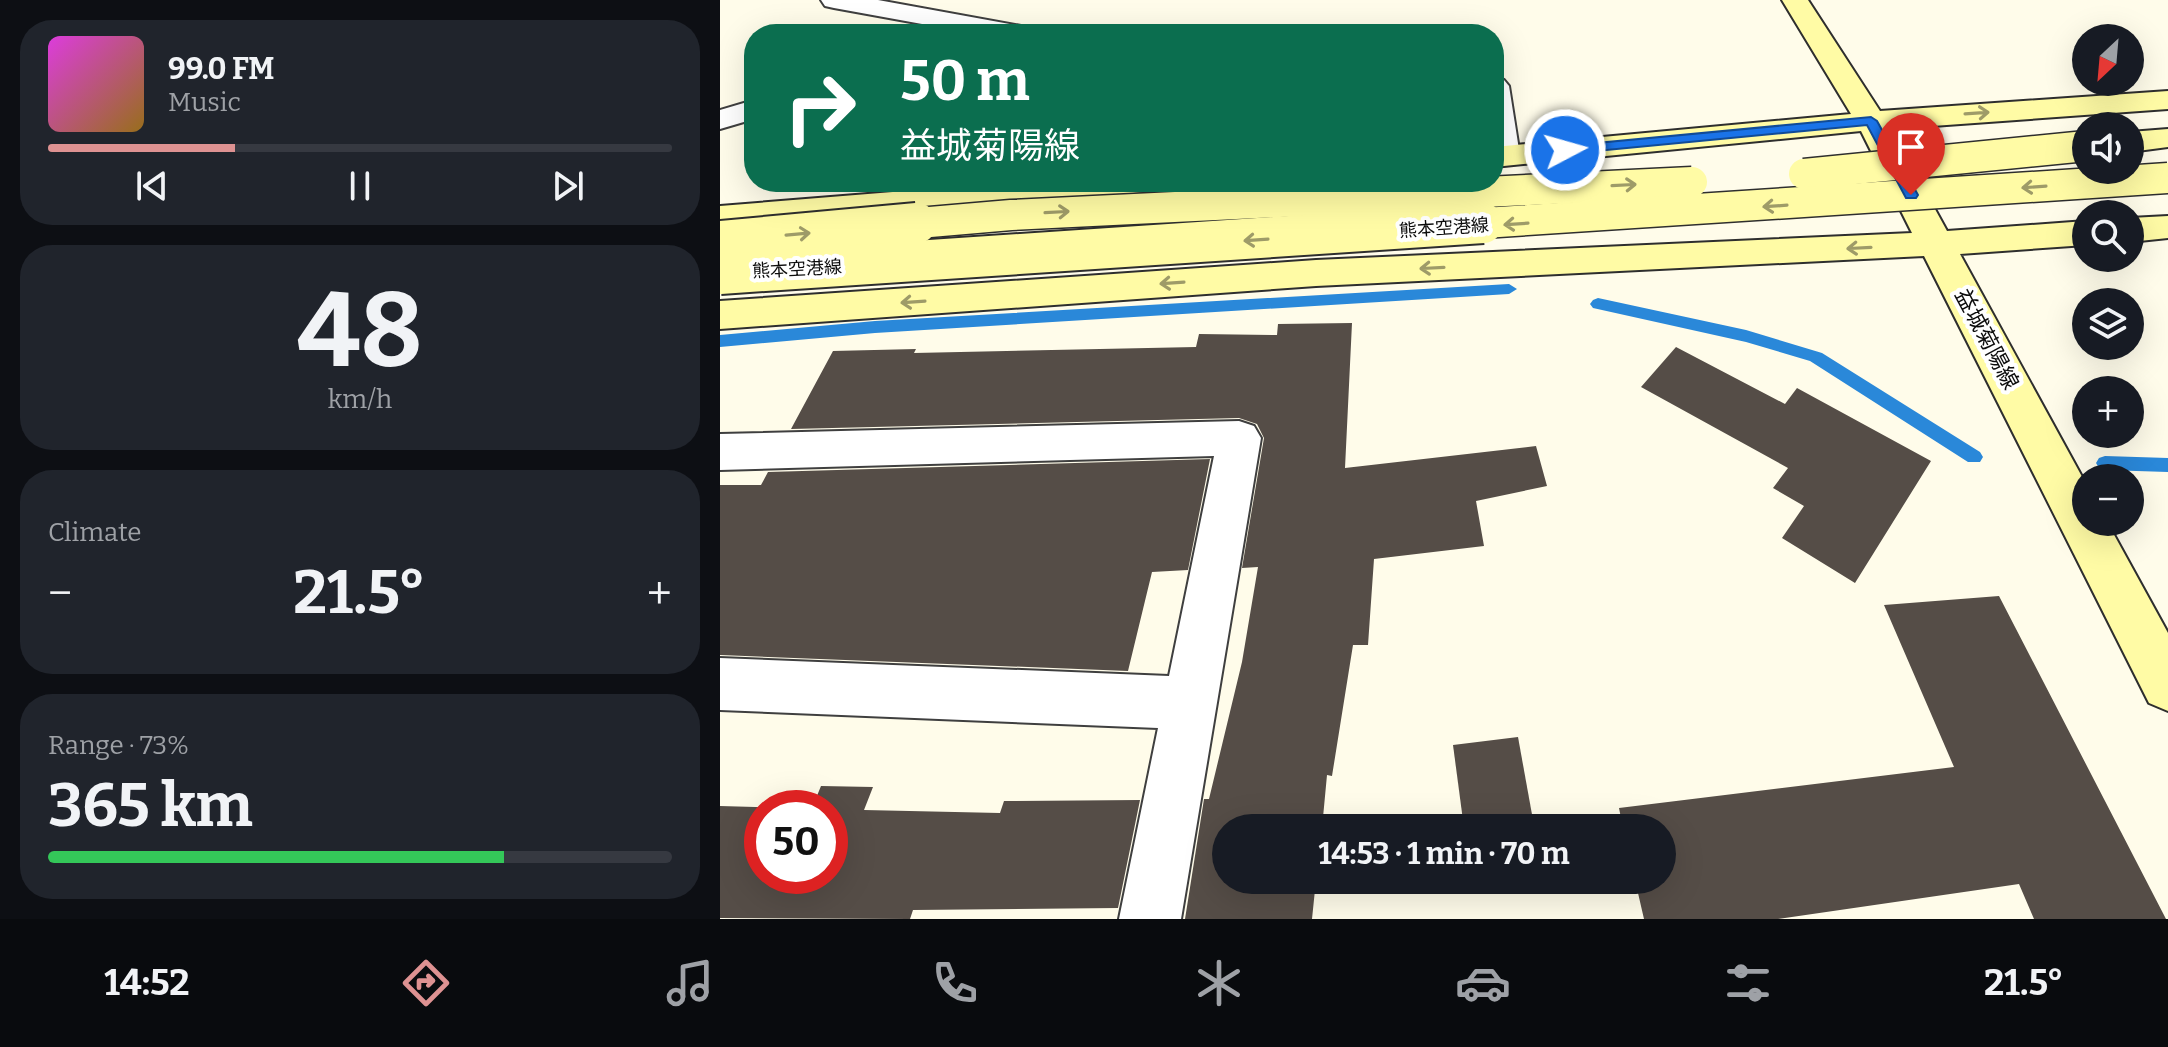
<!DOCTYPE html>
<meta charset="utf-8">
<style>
body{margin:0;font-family:Bitter,"Noto Sans JP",serif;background:#20242c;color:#f1f3f6;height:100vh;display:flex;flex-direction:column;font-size:30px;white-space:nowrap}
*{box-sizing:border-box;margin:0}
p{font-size:26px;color:#9ea1a6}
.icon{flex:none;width:44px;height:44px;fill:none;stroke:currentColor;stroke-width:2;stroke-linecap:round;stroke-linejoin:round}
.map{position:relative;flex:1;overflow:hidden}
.details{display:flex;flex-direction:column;gap:20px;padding:20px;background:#0d0f14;width:720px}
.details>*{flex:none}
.hud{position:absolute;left:24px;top:24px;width:760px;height:168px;border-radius:32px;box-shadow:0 8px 32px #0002;background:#0b6e4f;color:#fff;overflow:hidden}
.needle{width:52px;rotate:206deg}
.controls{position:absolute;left:1352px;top:24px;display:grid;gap:16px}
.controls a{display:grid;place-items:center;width:72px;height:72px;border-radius:50%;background:#171b24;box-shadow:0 8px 32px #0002;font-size:40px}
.speed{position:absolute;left:24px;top:790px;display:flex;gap:16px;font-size:40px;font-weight:700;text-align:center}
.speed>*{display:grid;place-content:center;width:104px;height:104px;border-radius:50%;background:#171b24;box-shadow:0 8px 32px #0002;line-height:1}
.speed .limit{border:12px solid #d22;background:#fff;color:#111}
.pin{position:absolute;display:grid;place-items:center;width:68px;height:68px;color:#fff;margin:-82px -34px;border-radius:50% 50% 50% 0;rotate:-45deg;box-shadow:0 0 8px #0007}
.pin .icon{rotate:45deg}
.me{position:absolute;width:88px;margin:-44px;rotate:84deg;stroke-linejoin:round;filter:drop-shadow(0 0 6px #0008)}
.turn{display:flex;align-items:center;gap:28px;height:168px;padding:0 24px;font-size:36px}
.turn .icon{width:104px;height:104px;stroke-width:2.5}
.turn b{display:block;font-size:56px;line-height:68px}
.big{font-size:60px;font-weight:700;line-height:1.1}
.details .card{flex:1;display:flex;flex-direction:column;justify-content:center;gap:12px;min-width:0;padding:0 28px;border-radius:32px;background:#20242c}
.details .dial{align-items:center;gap:0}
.dial b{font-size:104px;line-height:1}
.song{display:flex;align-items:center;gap:24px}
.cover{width:96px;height:96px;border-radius:12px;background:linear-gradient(135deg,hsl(300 70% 55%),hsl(40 70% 35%))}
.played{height:8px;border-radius:4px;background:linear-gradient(90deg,#de9292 30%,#363941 30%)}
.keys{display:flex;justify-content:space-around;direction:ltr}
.heat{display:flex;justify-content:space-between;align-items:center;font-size:44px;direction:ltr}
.charge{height:12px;border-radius:6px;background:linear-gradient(90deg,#34c759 73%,#363941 0)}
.trip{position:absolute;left:492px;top:814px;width:464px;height:80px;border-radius:40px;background:#171b24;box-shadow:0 8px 32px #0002;font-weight:700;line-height:80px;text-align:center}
.tabs{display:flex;height:128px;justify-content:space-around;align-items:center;background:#090b0e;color:#9ea1a6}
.tabs .icon{width:56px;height:56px}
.tabs .active{color:#de9292}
.tabs b{font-size:36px;color:#f1f3f6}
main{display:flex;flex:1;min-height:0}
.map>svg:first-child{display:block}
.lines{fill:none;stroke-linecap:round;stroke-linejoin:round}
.stream{fill:#2a88d9;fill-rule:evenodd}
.building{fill:#554d47}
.street-casing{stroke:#3f3f3f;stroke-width:4}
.secondary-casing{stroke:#2e2e2e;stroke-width:4}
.street{fill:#fff;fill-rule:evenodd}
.secondary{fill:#fffba5;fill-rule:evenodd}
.secondary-bridge-far1-casing{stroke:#2e2e2e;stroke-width:33;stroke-linecap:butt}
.secondary-bridge-casing{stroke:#2e2e2e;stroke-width:44;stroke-linecap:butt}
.secondary-bridge-far1{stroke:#fffba5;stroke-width:30}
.secondary-bridge{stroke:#fffba5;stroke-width:40}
.oneway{stroke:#9e9b68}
.route{fill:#1a73e8;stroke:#114b97;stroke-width:2}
.labels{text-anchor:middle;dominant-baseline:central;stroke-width:8;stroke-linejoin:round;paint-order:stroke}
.far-street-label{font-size:18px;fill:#0c0c0c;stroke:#fff}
.street-label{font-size:22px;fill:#0c0c0c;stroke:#fff}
</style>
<main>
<section class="details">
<div class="card">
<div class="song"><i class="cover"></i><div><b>99.0 FM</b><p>Music</p></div></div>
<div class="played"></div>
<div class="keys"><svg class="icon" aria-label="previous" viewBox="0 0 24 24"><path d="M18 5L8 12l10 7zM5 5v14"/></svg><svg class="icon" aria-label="pause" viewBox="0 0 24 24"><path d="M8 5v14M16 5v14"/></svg><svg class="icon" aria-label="next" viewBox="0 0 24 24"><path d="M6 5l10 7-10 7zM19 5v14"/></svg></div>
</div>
<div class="card dial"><b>48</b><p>km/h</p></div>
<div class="card"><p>Climate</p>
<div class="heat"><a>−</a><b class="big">21.5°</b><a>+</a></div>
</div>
<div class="card"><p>Range · 73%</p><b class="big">365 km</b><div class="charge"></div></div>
</section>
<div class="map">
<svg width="1448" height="919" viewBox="0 0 1448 919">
<rect width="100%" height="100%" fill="#fffcea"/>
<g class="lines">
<!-- stream -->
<g class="stream">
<polygon points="789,284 797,289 789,294 155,333 0,347 0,335 155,321"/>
<polygon points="878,298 1026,330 1102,353 1260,452 1263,457 1260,462 1248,462 1090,361 1026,342 873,308 870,304 873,300"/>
<polygon points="1385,456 1448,458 1448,472 1385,470 1379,468 1376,463 1379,458"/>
</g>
</g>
<!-- building -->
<g class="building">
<polygon points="632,323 625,468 816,446 827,486 756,501 764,546 654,559 648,645 633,645 612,776 607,775 602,828 506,828 506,880 596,880 592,919 465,919 484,799 489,799 522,662 538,567 522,568 544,438 537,424 519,418 71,429 113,351 196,349 194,353 476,347 479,334 557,335 558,324"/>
<polygon points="956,347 1065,404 1077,388 1211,461 1135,583 1062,538 1084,506 1053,488 1068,468 921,387"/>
<polygon points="490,459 468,570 432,572 408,671 0,655 0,485 41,485 48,472"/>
<polygon points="1279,596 1446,919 1314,919 1299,884 1058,919 924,919 915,880 942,880 942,828 903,828 899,808 1234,767 1164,605"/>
<polygon points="798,737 813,820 744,828 733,745"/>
<polygon points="101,786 153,787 144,810 280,813 284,801 420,800 398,908 193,910 190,919 0,918 0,806 73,808 42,808 42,876 110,876 110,808 92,808"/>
</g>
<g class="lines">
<!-- street casing -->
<g class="street-casing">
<g id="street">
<polygon points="101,0 158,0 301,26 348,28 352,34 257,34 114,8 105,6"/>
<polygon points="774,77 784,80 789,86 800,156 795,163 774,163"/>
<polygon points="34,100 34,119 0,129 0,110"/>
<polygon points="519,421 534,426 541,438 461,919 399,919 438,728 0,710 0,658 449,676 494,456 0,470 0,434"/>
</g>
</g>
<!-- secondary casing -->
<g class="secondary-casing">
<g id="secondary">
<polygon points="1062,0 1088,0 1160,111 1448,91 1448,109 1171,129 1227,231 1366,221 1366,245 1240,254 1366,484 1366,522 1387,522 1448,633 1448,711 1429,703 1204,256 596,286 0,329 0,301 596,260 1192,233 1141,131 774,167 774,147 1131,114"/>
<polygon points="1448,129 1448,147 1410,152 1410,132"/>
<polygon points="297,182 442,182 437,189 425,192 0,228 0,206"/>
<polygon points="1448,216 1448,238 1410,242 1410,218"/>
</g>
</g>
<!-- street -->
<use href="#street" class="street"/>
<!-- secondary -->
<use href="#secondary" class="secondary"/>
<!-- secondary-bridge-far1 casing -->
<g class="secondary-bridge-far1-casing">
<g id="secondary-bridge-far1">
<polyline points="1084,174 1366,146"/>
<polyline points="175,225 291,215 972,182"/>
<polyline points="733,225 1448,178"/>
</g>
</g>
<!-- secondary-bridge casing -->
<g class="secondary-bridge-casing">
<g id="secondary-bridge">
<polyline points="0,241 197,223"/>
<polyline points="0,274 763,223"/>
</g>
</g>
<!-- secondary-bridge-far1 -->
<use href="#secondary-bridge-far1" class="secondary-bridge-far1"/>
<!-- secondary-bridge -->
<use href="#secondary-bridge" class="secondary-bridge"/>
</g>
<!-- one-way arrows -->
<defs><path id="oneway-shaft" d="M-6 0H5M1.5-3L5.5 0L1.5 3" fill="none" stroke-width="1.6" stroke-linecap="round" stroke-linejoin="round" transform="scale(2)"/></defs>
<g class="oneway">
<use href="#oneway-shaft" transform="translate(1257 113) rotate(-4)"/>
<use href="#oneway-shaft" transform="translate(904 185) rotate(-3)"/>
<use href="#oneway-shaft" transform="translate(1314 187) rotate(176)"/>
<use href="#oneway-shaft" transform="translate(1055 206) rotate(176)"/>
<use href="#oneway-shaft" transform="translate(337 212) rotate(-3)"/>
<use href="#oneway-shaft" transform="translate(796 224) rotate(176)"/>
<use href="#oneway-shaft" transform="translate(78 234) rotate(-5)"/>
<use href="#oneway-shaft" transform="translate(536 240) rotate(176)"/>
<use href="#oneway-shaft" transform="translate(1139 248) rotate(177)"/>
<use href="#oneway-shaft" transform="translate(712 268) rotate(177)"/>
<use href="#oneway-shaft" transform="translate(452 283) rotate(176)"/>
<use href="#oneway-shaft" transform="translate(193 302) rotate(176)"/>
</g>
<!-- route -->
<polygon class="route" points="1151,117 1157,121 1198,195 1196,198 1186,198 1147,125 845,154 839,150 845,146"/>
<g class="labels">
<!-- far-street labels -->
<g class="far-street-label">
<text transform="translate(724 228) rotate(-4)">熊本空港線</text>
<text transform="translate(77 269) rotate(-3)">熊本空港線</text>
</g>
<!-- street labels -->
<g class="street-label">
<text transform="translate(1267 339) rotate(62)">益城菊陽線</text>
</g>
</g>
</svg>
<div class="controls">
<a><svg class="needle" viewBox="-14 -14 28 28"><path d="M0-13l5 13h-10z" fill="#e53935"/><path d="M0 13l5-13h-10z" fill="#9ea1a6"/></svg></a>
<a><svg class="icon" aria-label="sound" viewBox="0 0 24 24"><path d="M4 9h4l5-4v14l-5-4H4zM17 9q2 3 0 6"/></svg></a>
<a><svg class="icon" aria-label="search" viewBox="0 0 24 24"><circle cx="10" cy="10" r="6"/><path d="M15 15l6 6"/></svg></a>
<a><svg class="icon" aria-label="layers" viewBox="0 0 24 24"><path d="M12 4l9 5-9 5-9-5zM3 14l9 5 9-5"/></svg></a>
<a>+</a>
<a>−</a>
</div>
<div class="speed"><div class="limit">50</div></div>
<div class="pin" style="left:1191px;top:195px;background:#d93025"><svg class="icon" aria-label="arrive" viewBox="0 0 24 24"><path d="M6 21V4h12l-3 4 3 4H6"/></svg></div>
<svg class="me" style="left:845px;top:150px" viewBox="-20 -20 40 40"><circle r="17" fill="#1a73e8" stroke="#fff" stroke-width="3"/><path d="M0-11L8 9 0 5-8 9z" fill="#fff"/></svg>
<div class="trip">14:53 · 1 min · 70 m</div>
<div class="hud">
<div class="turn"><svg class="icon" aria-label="right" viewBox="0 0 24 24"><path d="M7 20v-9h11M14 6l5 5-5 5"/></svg><div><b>50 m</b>益城菊陽線</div></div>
</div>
</div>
</main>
<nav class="tabs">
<b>14:52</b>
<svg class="icon active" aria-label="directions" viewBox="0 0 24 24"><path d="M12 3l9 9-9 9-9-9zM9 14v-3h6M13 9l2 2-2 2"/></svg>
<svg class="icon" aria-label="music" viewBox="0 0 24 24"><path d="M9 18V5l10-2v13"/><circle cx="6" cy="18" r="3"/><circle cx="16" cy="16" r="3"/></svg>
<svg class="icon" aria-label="phone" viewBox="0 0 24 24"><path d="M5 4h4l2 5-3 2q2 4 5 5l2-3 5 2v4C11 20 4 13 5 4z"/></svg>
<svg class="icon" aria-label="climate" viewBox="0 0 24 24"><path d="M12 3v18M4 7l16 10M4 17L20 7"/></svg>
<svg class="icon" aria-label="car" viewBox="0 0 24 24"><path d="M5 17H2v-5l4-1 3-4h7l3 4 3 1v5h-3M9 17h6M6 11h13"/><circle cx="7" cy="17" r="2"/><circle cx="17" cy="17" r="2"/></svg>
<svg class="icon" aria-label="filters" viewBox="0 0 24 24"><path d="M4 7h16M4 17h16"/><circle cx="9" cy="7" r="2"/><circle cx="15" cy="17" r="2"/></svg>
<b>21.5°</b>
</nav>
